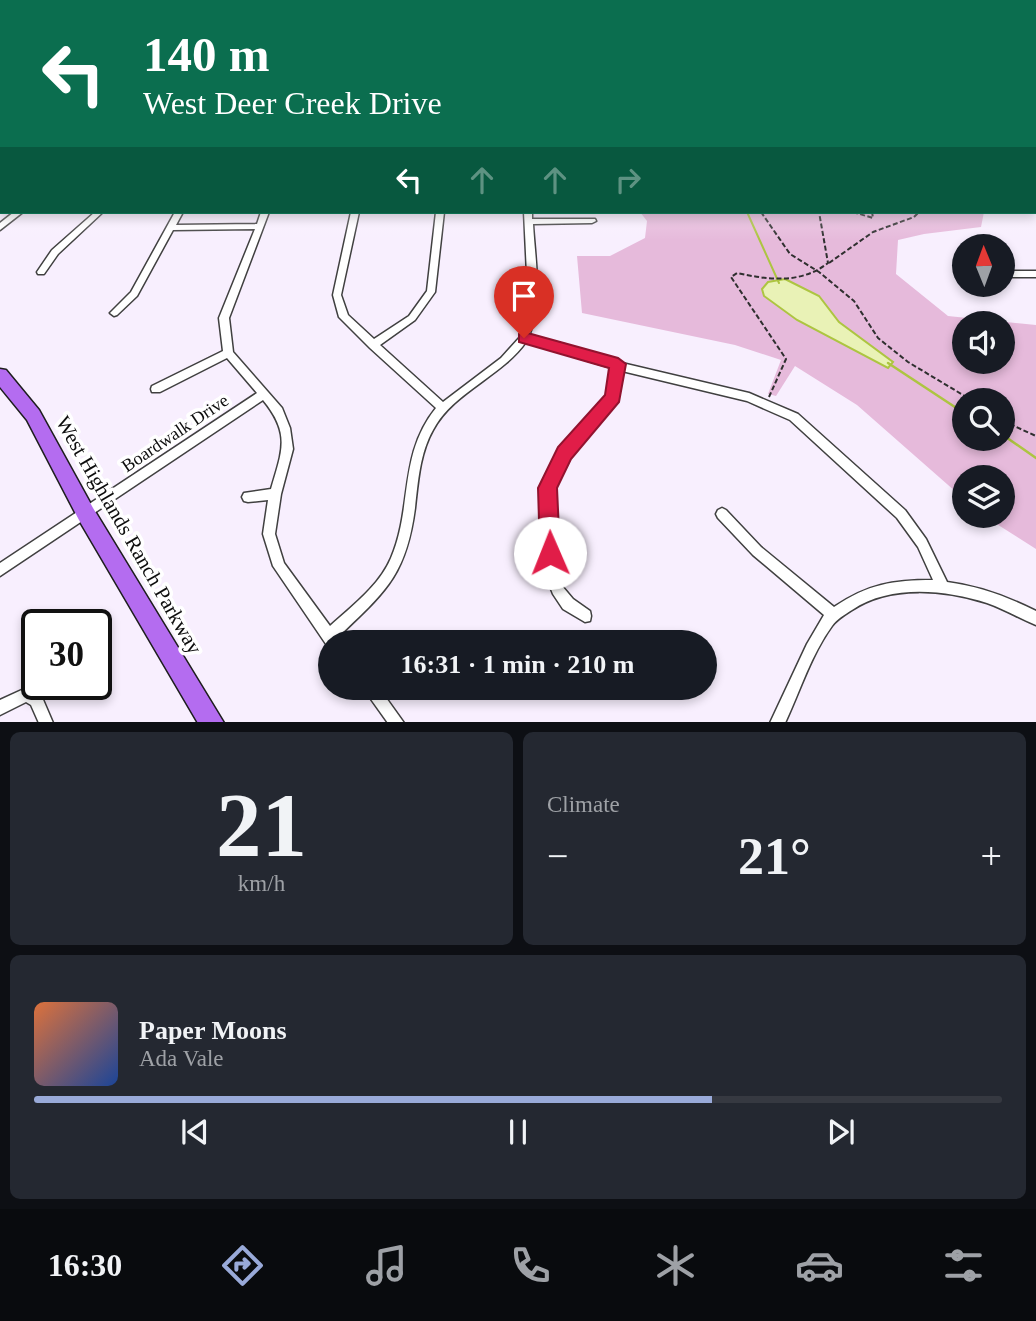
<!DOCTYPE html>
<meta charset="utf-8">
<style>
body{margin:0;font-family:"Times New Roman",serif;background:#242831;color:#f1f3f6;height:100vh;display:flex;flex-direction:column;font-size:26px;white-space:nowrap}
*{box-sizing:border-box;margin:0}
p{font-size:23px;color:#9ea1a6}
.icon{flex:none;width:38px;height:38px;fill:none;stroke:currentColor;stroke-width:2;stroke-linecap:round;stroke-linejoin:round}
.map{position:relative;height:722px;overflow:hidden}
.details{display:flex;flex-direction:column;gap:10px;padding:10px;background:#0d0f14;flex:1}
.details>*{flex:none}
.top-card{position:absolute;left:0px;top:0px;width:1036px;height:214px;box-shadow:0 4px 10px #0003;background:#0b6e4f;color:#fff;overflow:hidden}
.needle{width:46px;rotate:359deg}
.tools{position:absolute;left:952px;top:234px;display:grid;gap:14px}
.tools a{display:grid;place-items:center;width:63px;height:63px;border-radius:50%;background:#171b24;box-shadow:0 4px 10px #0003;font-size:35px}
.speed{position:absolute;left:21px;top:609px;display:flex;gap:14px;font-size:35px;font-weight:700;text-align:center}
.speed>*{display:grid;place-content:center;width:91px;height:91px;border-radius:50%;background:#171b24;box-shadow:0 4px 10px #0003;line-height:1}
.speed .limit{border:4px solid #111;border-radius:10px;background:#fff;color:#111}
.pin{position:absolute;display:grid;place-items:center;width:60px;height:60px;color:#fff;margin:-72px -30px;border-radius:50% 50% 50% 0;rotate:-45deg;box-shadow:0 0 7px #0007}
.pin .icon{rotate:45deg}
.me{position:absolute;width:77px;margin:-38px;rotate:359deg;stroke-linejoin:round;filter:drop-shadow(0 0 5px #0008)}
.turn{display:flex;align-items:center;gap:24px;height:147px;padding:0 28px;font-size:32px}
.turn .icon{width:91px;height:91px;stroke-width:2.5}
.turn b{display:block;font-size:49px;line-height:60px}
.lanes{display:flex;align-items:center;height:66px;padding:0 28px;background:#0003;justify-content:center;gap:35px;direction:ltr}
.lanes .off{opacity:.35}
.big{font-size:52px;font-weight:600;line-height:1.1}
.details .widget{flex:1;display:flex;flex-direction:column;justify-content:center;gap:10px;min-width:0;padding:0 24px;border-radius:10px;background:#242831}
.details .dial{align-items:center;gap:0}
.dial b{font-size:91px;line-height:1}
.song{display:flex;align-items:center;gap:21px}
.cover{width:84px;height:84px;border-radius:10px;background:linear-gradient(135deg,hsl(20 70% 55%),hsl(220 70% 35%))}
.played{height:7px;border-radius:4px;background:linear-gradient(90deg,#99aad9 70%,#363941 70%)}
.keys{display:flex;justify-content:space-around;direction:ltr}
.heat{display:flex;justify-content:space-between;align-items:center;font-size:38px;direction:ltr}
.details .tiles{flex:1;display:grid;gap:10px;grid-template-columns:1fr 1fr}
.widget:last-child{grid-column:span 2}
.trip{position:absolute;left:318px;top:630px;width:399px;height:70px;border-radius:35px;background:#171b24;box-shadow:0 4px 10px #0003;font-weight:600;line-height:70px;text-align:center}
.dock{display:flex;height:112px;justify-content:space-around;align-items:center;background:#090b0e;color:#9ea1a6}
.dock .icon{width:49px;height:49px}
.dock .on{color:#99aad9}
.dock b{font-size:32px;color:#f1f3f6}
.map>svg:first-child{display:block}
.green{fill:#e6badb;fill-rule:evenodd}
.water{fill:#e9f2b6;stroke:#adc541;stroke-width:2}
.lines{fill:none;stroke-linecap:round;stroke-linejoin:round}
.stream-far1{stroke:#adc541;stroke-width:2}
.stream{stroke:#adc541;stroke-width:2.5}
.street-casing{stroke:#404040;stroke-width:3}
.primary-casing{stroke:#1e1e1e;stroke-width:3}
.path{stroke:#2f2f2f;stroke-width:2;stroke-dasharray:5 2.5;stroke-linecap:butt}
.street{fill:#fff;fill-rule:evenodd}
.primary{fill:#b46cf0;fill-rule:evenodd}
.route{fill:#e11d48;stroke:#92132f;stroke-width:2}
.labels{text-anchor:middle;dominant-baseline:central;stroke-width:7;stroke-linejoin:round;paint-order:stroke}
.street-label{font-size:18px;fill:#0d0d0d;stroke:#fff}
.near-street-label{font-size:21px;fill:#0d0d0d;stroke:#fff}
</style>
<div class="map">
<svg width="1036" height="723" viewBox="0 0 1036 723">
<rect width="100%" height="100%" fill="#f8effe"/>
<!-- green -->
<path class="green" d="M640,212H984L981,227L924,234L898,240L896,274L948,316L1036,325V549L984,516H1003V478H964V499L857,405L795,366L776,396L768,394L781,360L735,345L582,313L577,256H610L645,238L647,221ZM964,324H1003V362H964ZM964,401H1003V439H964Z"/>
<!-- water -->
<polygon class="water" points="785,279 819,296 839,322 893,362 888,368 797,320 764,296 762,289 768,282"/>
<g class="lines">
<!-- stream-far1 -->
<polyline class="stream-far1" points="747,212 779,283"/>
<!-- stream -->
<g class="stream">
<polyline points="888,363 964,413"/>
<polyline points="1003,435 1036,458"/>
</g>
<!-- street casing -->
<g class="street-casing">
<g id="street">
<rect x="1034" y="186" width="2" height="4"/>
<polygon points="14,212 23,212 0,230 0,223"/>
<polygon points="95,212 103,212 58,254 44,274 38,274 37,272 52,250"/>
<path d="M175,212H183L176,225L257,224L261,212H269L229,318L233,352L282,408L290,428L293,449L281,494L275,534L284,563L330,626C352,606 379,586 391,558C413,507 398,455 436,408L370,348L339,317L333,295L351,212H359L341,295L348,315L374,339L409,316L427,291L436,212H444L435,292L415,320L380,345L443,402L501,358L520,337L524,327L528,295L524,212H532V219H595L596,221L592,223L533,224C535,260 543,302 529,336C550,343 599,362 618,360L622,363L749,393L798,414L905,510L926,539L947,582C979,586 1008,597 1036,611V625C1019,618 1004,609 987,603C945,590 891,584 852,610C844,615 837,619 832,626C811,655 800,691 785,723H770L807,644L824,615L753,555L718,518L716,514L718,510L722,508L726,510L761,547L834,607C868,584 893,580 933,580L918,547L897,518L790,420L747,401L622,371L617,400L568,456L553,488L555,569L562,586L573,599L590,611L591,616L590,621L585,622L563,609L553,594L543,569L541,488L560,450L608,395L612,368L526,342C501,377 453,392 433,430C420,453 418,481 415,508C406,576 385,592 338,637L340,642H331V648L328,647L273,566L263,534L268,500L248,502L244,501L242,497L244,493L271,489C282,451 291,434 263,400L0,576V563L257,393L227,358L160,392H152L151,389L152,386L223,351L219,318L255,229L173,230L137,296L117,315L114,316L110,313L131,292Z"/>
<polygon points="964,270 964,276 958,275 957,273 958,271"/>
<rect x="1003" y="271" width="33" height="6"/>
<polygon points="26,688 41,695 53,723 39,723 31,705 26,702 0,715 0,700"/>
<polygon points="363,688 379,688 404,723 388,723"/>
</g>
</g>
<!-- primary casing -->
<g class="primary-casing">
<polygon id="primary" points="0,369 6,370 39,410 93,508 224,723 198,723 79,520 27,420 0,387"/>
</g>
<!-- path -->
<g class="path">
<polyline points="761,212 790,254 819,272 854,301 878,338 908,362 973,401"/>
<polyline points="853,212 873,218 872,212"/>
<polyline points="829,263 873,232 914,217 919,212"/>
<path d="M769,397L786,359L731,277L737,273C769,280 801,284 828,263L819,212"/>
<polyline points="1003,421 1036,436"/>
</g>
<!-- street -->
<use href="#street" class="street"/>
<!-- primary -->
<use href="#primary" class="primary"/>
</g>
<!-- sky -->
<linearGradient id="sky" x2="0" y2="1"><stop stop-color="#a8cdd4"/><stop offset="0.58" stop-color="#fcf8ff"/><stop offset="1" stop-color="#fcf8ff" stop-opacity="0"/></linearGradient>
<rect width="1036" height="240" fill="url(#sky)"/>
<!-- route -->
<polygon class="route" points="524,332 618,358 626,364 619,402 571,459 557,488 560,553 557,560 550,563 543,560 540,553 538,488 558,447 605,395 609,368 519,342 519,334"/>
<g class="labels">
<!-- street labels -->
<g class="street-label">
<text transform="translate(175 433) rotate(-34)">Boardwalk Drive</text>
</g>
<!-- near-street labels -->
<g class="near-street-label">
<text transform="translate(129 535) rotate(60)">West Highlands Ranch Parkway</text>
</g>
</g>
</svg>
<div class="tools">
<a><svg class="needle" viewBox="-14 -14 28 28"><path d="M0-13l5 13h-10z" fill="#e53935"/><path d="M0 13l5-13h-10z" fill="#9ea1a6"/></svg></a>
<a><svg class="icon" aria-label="sound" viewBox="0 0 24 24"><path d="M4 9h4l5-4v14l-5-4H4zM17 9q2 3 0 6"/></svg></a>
<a><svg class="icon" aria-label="search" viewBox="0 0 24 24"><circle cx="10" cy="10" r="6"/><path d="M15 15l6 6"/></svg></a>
<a><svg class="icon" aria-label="layers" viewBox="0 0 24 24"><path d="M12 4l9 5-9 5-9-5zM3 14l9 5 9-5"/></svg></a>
</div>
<div class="speed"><div class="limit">30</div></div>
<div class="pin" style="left:524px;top:338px;background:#d93025"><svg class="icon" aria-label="arrive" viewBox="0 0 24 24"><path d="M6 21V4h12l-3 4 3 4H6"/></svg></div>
<svg class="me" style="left:550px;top:553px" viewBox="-20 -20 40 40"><circle r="19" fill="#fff"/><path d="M0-13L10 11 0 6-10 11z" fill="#e11d48"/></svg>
<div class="trip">16:31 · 1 min · 210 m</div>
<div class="top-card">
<div class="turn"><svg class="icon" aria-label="left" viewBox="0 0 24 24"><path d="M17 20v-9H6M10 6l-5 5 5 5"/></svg><div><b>140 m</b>West Deer Creek Drive</div></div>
<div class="lanes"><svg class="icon" aria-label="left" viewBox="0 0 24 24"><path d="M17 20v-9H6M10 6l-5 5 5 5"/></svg><svg class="icon off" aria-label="ahead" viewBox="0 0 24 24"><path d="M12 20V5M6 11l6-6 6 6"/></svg><svg class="icon off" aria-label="ahead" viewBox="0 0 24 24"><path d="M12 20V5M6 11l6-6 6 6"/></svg><svg class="icon off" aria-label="right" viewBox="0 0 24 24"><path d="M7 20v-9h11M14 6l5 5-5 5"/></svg></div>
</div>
</div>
<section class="details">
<div class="tiles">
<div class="widget dial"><b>21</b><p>km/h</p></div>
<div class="widget"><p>Climate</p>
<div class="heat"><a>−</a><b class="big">21°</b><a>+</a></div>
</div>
<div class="widget">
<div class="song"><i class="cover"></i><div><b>Paper Moons</b><p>Ada Vale</p></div></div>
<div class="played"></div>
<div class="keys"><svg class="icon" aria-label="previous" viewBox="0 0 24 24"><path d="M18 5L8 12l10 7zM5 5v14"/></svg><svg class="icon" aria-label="pause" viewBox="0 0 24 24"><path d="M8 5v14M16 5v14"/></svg><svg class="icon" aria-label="next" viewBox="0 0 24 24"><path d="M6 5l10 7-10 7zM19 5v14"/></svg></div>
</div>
</div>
</section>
<nav class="dock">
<b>16:30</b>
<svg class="icon on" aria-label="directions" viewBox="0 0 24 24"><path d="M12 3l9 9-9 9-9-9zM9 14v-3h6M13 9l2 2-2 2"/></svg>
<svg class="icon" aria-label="music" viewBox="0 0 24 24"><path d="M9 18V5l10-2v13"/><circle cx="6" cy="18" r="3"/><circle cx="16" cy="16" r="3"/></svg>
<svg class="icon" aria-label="phone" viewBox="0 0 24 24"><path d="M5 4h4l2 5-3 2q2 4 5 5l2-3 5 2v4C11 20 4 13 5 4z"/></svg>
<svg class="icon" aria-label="climate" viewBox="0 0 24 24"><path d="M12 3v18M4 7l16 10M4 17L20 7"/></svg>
<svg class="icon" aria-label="car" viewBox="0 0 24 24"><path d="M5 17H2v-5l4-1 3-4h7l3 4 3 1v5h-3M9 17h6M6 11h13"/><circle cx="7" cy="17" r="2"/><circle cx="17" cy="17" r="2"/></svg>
<svg class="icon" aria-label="filters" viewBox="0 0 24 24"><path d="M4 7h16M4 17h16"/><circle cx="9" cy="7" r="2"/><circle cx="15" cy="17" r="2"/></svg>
</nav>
